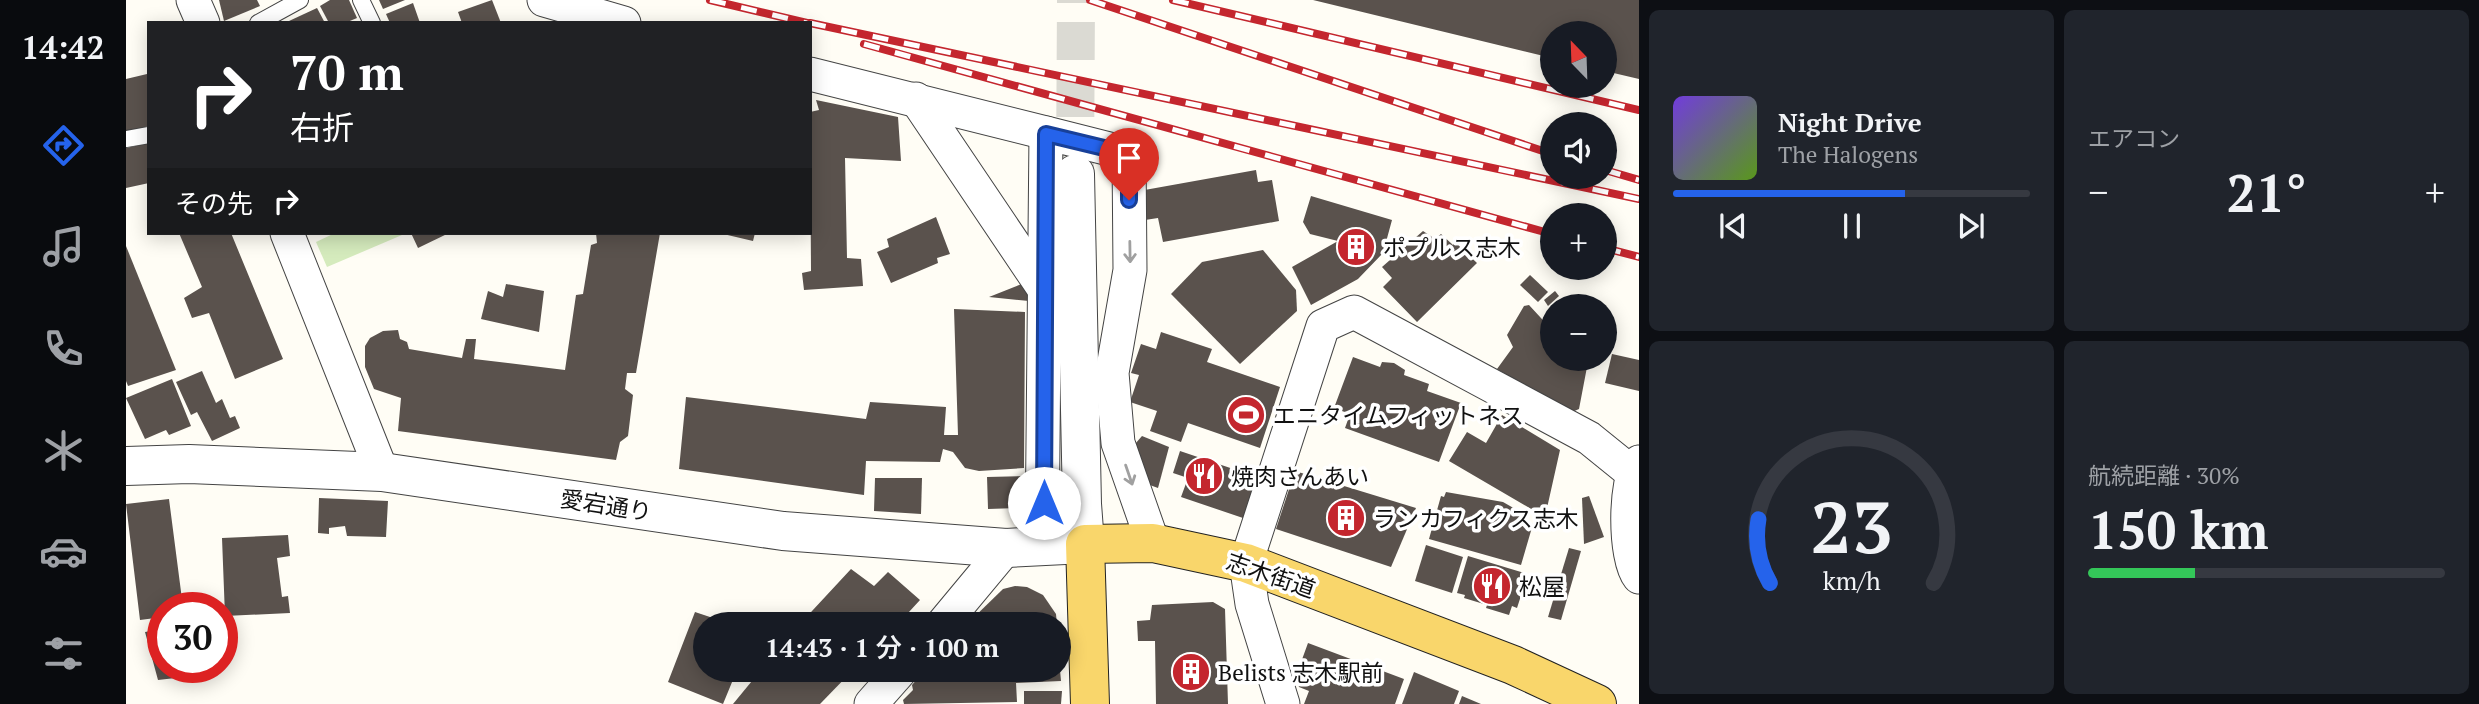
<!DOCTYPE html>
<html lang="ja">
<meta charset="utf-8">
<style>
body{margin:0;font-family:"PT Serif","Noto Sans JP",serif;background:#20242c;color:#f1f3f6;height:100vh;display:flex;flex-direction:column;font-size:26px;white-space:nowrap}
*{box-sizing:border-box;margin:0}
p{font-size:23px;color:#9ea1a6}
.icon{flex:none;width:38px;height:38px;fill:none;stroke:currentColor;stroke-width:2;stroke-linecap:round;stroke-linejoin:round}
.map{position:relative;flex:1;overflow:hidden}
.side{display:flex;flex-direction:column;gap:10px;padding:10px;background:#0d0f14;width:840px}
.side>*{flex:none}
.hud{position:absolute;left:21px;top:21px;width:665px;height:214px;border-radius:0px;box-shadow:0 4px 18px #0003;background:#202124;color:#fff;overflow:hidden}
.needle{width:46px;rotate:337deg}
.controls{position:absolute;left:1414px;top:21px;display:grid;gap:14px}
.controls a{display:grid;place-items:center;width:77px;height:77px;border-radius:50%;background:#171b24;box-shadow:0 4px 18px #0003;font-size:35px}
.speed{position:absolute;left:21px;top:592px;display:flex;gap:14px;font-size:35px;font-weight:700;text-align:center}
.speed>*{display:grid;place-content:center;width:91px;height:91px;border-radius:50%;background:#171b24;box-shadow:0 4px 18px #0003;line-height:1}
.speed .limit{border:10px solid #d22;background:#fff;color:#111}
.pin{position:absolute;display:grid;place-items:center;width:60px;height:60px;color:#fff;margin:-72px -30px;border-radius:50% 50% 50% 0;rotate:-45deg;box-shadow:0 0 7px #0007}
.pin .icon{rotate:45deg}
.me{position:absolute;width:77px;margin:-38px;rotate:0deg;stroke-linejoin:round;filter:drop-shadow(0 0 5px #0008)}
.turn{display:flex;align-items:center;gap:24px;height:147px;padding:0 28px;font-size:32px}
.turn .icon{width:91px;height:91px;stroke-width:2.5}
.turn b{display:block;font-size:49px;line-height:60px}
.then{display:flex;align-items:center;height:66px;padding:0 28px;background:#0003;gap:14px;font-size:26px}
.big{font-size:52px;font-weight:600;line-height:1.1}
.side .tile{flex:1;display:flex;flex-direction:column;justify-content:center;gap:10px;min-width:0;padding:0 24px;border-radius:10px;background:#20242c}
.side .dial{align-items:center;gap:0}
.dial svg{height:182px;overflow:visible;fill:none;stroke:#363941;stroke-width:7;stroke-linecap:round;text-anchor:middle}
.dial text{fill:#f1f3f6;stroke:none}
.song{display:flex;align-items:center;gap:21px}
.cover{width:84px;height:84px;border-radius:10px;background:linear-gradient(135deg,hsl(260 70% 55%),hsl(90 70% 35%))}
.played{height:7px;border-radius:4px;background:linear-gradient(90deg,#2563eb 65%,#363941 65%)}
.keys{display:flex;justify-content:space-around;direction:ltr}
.heat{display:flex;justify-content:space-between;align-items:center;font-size:38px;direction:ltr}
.charge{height:10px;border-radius:5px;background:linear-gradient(90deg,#34c759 30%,#363941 0)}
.side .tiles{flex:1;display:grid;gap:10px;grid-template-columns:repeat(2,1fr)}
.trip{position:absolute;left:567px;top:612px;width:378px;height:70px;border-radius:35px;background:#171b24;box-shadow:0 4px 18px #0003;font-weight:600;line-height:70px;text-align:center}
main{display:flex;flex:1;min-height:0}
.tabs{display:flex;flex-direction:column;width:126px;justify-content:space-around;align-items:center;background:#090b0e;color:#9ea1a6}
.tabs .icon{width:49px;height:49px}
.tabs .current{color:#2563eb}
.tabs b{font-size:32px;color:#f1f3f6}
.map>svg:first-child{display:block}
.green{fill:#d5ebbd}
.building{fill:#5a524d}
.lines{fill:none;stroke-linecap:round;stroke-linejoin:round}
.tertiary-tunnel{stroke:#dbdad3;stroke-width:38;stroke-dasharray:38 19;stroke-linecap:butt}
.service-casing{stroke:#444;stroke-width:18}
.minor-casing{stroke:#444;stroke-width:35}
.tertiary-casing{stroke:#444;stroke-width:40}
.primary-casing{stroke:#222;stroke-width:40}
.service{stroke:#fff;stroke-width:16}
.minor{stroke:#fff;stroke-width:33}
.tertiary{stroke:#fff;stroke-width:38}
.primary{stroke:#f9d66b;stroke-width:38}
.rail-casing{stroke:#c4262e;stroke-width:8}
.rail{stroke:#fff;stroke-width:5;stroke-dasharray:16;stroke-linecap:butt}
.oneway{stroke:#a0a0a0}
.route-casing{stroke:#184099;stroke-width:18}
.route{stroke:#2563eb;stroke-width:12}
.labels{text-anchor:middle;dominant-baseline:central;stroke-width:7;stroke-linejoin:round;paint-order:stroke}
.poi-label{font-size:23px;fill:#111;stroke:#fff;text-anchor:start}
.street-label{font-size:23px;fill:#111;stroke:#fff}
</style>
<main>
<nav class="tabs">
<b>14:42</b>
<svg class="icon current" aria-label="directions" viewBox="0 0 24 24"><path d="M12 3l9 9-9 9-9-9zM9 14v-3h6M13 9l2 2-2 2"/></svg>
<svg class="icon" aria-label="music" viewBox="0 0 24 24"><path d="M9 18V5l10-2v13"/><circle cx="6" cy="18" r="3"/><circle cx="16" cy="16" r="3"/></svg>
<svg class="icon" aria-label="phone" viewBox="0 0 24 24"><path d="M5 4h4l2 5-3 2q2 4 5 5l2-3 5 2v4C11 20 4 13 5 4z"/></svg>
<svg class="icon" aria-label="climate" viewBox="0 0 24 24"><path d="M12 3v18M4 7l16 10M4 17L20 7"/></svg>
<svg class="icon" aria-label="car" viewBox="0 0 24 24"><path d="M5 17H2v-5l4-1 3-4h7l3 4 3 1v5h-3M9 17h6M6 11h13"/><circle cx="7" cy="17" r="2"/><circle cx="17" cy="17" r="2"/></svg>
<svg class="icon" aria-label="filters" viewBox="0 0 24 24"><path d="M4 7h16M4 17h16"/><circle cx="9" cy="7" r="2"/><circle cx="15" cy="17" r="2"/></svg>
</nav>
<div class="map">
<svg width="1513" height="704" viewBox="0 0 1513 704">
<rect width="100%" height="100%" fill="#fffdf5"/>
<!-- green -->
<polygon class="green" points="209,233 275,233 276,235 201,267 190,242"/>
<!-- building -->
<g class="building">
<polygon points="93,0 131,0 134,6 98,21"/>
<polygon points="204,0 223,0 231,18 219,23 203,23 194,6"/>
<polygon points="253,0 279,0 257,9"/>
<polygon points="366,0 375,23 336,23 332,12"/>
<polygon points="1187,0 1513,0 1513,79 1479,71 1479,33 1426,33 1426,58"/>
<polygon points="287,3 294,23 264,23 260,14"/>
<polygon points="191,8 199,23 163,21"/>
<polygon points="21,74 23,126 0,132 0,79"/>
<polygon points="690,100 772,117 775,161 719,158 721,258 735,259 737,286 678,290 676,273 685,271 684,112 693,110"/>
<polygon points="23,143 23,183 0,188 0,148"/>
<polygon points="1130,170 1132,182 1146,180 1153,221 1037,242 1032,218 1019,220 1013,191"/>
<polygon points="1185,196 1266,220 1257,253 1232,279 1185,305 1166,267 1212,241 1184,234 1177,222"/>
<polygon points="810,217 824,254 811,258 812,263 765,283 751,252 763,247 761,239"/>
<polygon points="1297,231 1309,239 1315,234 1327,245 1329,242 1351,263 1291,322 1257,287 1266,278 1256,267"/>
<polygon points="53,233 105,233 157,359 109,379 83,313 66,318 58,298 76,287"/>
<polygon points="285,233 323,233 292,248"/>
<polygon points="470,233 534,233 510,373 501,373 499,389 507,395 502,436 494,442 490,460 272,431 275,398 248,389 239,367 239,346 244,338 257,331 272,330 274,339 281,342 283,349 336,358 340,339 350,339 348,359 439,370 450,295 457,294 465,245 471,243"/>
<polygon points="593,233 629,233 627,241"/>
<polygon points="0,246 50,370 2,386 0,381"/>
<polygon points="1137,250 1170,290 1171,311 1114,364 1045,294 1076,262"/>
<polygon points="1404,275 1422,292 1412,302 1394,285"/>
<polygon points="898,283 906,294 903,301 863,297"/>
<polygon points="380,284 418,291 413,332 355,319 362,291 377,297"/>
<polygon points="1429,291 1433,296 1422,306 1418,300"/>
<polygon points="1403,305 1426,330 1426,359 1453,359 1461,367 1453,409 1444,413 1371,369 1387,347 1381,335 1398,306"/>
<polygon points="828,309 899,312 898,468 853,471 839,468 827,452 817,449 814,462 740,461 738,495 553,469 560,397 740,419 744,402 820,407 818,435 832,435"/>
<polygon points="1035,332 1086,349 1081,362 1154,387 1134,448 1062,423 1055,442 1024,431 1031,411 1004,402 1013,375 1005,373 1015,344 1030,349"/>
<polygon points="1486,354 1513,360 1513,391 1479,383"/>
<polygon points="1227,357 1254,367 1256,362 1268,363 1279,370 1278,375 1303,384 1301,391 1335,403 1313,462 1219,428 1224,414 1208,408"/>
<polygon points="76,371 90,403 96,399 104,418 109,416 114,428 86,441 71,412 65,415 50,382"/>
<polygon points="46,379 65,426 43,435 40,430 19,439 0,398"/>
<polygon points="1376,415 1434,450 1419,517 1323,461 1341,432 1360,443"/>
<polygon points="1016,436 1043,447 1032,488 1021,484 1009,444"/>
<polygon points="1054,451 1131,477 1117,518 1055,497 1062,478 1047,473"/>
<polygon points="1169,471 1290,508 1265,567 1150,529"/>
<polygon points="905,476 905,491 892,508 862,509 861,477"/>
<polygon points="749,478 796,478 795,514 748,511"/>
<polygon points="1320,492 1377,502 1398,514 1396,520 1407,524 1395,565 1303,539 1315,496 1318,497"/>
<polygon points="1463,496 1478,537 1458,544 1456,498"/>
<polygon points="193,498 262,501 260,537 221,536 219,526 203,528 203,534 192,533"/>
<polygon points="43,499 57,607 37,607 37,617 14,620 0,504"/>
<polygon points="162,535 164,556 151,558 156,597 162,596 164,613 99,616 96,538"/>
<polygon points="1300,545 1337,557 1326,593 1289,581"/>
<polygon points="1443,548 1455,551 1435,620 1422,617"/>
<polygon points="1342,556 1402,574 1391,608 1386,606 1383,615 1360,608 1361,605 1338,598 1339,595 1331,593"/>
<polygon points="725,569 748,586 762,572 794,600 771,625 673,625"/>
<polygon points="889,586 901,587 917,595 930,614 931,625 840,625 877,589"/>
<polygon points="1087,602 1099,609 1102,704 1030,704 1029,641 1012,641 1011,621 1024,620 1026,605"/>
<polygon points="569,612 605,624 579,625 579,670 611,670 597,704 542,682"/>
<polygon points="655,617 667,625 645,625"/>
<polygon points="37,629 37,667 65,667 67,676 32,680 19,632"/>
<polygon points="1182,643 1278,679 1269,704 1178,704 1183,691 1173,687 1170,676"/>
<polygon points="635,670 727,670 694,704 607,704"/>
<polygon points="799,670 934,670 935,681 890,683 891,702 778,704 777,700 787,690 786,685"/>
<polygon points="1288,672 1333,691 1328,704 1276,704"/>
<polygon points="898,691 936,691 935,704 898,704"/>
<polygon points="1336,696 1355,704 1333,704"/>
</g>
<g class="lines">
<!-- tertiary-tunnel -->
<polyline class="tertiary-tunnel" points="949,174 950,0"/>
<!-- service casing -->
<g class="service-casing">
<g id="service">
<polyline points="235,0 246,23"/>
<polyline points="132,23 174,0"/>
<polyline points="0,139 23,135"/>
</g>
</g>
<!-- minor casing -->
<g class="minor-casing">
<g id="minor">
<polyline points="67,0 77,23"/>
<polyline points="418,0 498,23"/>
<polyline points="684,74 920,133"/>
<polyline points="790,99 918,289"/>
<polyline points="161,233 256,472"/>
<path d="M1513,462C1498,480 1498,558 1513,577"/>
<polyline points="916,545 920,133 1003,154 1004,270 986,373 992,443 1027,543"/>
<polyline points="816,625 880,548"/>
<polyline points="745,704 775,670"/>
<polyline points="1157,704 1126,604 1120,563 1197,326 1228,312 1463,438 1505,472"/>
</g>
</g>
<!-- tertiary casing -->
<g class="tertiary-casing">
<polyline id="tertiary" points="0,466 63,464 256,472 657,531 880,548 959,544 956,504 949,174"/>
</g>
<!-- primary casing -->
<g class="primary-casing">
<polyline id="primary" points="964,704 959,544 1027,543 1120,563 1387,665 1471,704"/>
</g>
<!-- service -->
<use href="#service" class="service"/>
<!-- minor -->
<use href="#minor" class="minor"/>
<!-- tertiary -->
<use href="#tertiary" class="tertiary"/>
<!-- primary -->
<use href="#primary" class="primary"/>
<!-- rail casing -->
<g class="rail-casing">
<g id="rail">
<polyline points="584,0 681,23"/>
<polyline points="964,0 1426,154"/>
<polyline points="1047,0 1513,110"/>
<polyline points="684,23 1513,199"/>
<polyline points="738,44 1426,234"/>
<polyline points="1479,170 1513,180"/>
<polyline points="1479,248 1513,257"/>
</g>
</g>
<!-- rail -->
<use href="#rail" class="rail"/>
</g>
<!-- one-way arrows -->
<defs><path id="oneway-shaft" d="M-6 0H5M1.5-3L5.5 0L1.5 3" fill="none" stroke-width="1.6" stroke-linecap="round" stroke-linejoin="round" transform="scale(1.75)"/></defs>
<g class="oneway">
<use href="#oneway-shaft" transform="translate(1004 252) rotate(89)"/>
<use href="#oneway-shaft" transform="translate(1003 475) rotate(71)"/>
</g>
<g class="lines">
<!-- route casing -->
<g class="route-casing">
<polyline id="route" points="918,503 920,134 1003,154 1003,200"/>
</g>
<!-- route -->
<use href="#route" class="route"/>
</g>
<!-- icons -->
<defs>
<g id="building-disc" transform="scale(2.0125)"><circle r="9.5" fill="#c4262e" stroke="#fff"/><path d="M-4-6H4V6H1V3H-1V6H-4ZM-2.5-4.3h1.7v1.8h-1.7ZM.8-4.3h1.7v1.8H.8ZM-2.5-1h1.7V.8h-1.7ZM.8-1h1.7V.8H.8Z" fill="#fff"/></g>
<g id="stadium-disc" transform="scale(2.0125)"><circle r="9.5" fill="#c4262e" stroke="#fff"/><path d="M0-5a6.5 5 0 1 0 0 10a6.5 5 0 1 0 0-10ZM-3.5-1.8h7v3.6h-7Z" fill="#fff"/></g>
<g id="restaurant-disc" transform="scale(2.0125)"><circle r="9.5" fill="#c4262e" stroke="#fff"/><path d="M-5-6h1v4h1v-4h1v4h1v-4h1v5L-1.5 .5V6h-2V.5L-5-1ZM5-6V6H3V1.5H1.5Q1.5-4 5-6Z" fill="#fff"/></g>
</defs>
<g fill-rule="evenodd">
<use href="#building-disc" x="1230" y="247"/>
<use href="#stadium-disc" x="1120" y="415"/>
<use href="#restaurant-disc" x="1078" y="476"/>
<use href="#building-disc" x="1220" y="518"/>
<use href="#restaurant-disc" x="1366" y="586"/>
<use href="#building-disc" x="1065" y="672"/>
</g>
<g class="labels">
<!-- poi labels -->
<g class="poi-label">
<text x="1257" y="247">ポプルス志木</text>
<text x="1147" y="415">エニタイムフィットネス</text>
<text x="1105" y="476">焼肉さんあい</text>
<text x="1247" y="518">ランカフィクス志木</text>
<text x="1393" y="586">松屋</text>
<text x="1092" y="672">Belists 志木駅前</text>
</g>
<!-- street labels -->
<g class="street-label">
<text transform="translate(480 505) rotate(9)">愛宕通り</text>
<text transform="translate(1145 575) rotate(19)">志木街道</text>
</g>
</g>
</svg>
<div class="controls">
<a><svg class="needle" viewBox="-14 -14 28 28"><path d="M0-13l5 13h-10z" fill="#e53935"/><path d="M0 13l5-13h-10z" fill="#9ea1a6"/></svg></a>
<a><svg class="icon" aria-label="sound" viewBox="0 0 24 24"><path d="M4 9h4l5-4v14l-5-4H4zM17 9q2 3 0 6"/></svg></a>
<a>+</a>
<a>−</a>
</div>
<div class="speed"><div class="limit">30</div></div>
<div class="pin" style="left:1003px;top:200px;background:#d93025"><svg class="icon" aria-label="arrive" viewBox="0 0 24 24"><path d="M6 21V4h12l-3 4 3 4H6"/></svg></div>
<svg class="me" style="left:918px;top:503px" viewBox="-20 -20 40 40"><circle r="19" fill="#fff"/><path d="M0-13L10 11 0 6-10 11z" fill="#2563eb"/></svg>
<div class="trip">14:43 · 1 分 · 100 m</div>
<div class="hud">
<div class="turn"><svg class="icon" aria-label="right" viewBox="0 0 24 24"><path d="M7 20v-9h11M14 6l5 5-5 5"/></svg><div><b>70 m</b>右折</div></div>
<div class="then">その先<svg class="icon" aria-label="right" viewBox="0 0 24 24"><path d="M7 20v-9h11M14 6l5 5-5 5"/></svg></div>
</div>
</div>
<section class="side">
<div class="tiles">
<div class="tile">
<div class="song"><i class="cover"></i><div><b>Night Drive</b><p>The Halogens</p></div></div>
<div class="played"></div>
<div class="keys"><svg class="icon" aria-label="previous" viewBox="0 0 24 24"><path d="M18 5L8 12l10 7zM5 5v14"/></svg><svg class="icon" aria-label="pause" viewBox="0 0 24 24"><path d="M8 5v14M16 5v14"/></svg><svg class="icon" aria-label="next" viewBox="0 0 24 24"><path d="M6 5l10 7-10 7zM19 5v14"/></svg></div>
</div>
<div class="tile"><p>エアコン</p>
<div class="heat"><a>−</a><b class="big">21°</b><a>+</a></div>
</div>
<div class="tile dial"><svg viewBox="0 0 100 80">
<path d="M14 69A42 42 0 1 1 86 69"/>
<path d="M14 69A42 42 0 0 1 9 41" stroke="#2563eb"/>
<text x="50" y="56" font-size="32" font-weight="700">23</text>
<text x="50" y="72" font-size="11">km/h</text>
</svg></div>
<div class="tile"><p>航続距離 · 30%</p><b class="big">150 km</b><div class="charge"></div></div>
</div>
</section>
</main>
